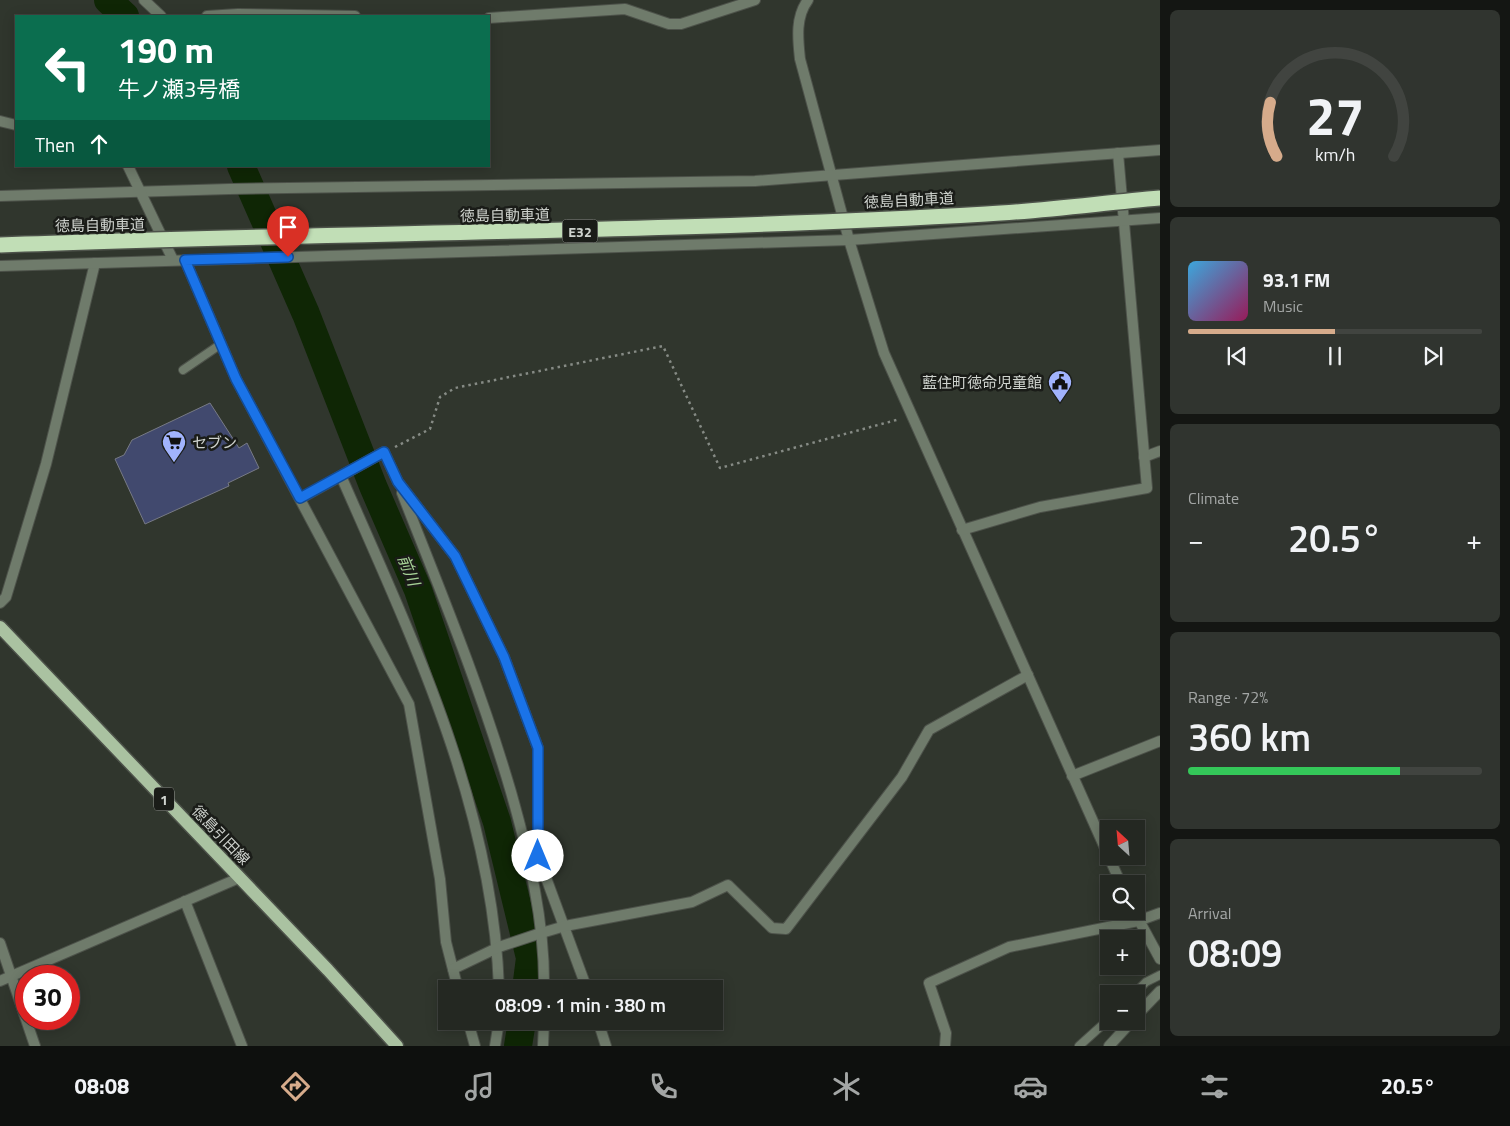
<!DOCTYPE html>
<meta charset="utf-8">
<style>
body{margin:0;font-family:"Titillium Web","Noto Sans JP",sans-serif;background:#30342f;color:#f1f3f6;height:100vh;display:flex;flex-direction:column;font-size:19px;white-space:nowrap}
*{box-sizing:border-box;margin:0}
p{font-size:16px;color:#a3a6a5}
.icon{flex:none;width:28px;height:28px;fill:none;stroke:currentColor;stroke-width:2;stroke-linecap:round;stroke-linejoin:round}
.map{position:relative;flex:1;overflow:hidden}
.side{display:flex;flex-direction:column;gap:10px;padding:10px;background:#141613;width:350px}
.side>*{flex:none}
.hud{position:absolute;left:15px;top:15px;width:475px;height:152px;border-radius:0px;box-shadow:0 2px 12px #0003,0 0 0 1px #414440;background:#0b6e4f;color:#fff;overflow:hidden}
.needle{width:32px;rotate:334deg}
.controls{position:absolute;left:1100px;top:820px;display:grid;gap:10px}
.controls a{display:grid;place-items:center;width:45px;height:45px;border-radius:0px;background:#242822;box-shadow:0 2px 12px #0003,0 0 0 1px #414440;font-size:25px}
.speed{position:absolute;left:15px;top:965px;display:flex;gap:10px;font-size:25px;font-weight:700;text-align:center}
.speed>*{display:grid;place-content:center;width:65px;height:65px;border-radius:50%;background:#242822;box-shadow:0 2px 12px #0003,0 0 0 1px #414440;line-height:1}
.speed .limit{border:8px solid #d22;background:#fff;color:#111}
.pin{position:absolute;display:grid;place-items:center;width:42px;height:42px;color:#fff;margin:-51px -21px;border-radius:50% 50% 50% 0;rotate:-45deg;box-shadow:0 0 5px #0007}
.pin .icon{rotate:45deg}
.me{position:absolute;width:55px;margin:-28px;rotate:0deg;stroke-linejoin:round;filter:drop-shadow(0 0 4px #0008)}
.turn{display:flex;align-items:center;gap:18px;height:105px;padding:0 20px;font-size:22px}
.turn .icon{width:65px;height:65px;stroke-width:2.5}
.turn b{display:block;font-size:35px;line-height:42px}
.then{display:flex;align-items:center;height:48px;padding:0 20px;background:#0003;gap:10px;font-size:19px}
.big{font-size:38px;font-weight:600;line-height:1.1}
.side .tile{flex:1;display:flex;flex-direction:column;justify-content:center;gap:8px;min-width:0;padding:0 18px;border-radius:8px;background:#30342f}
.side .dial{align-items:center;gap:0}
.dial svg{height:130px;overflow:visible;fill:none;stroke:#414440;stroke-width:7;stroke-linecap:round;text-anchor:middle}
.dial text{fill:#f1f3f6;stroke:none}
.song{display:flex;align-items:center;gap:15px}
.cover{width:60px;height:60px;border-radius:8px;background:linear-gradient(135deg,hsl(200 70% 55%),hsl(330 70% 35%))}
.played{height:5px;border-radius:2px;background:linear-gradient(90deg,#d6ab8b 50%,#414440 50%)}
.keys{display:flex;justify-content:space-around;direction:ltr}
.heat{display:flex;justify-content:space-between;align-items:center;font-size:28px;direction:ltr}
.charge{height:8px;border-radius:4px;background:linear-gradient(90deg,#34c759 72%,#414440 0)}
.trip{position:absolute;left:438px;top:980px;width:285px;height:50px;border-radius:0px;background:#242822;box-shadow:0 2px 12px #0003,0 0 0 1px #414440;font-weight:600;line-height:50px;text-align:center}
.tab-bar{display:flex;height:80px;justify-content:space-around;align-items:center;background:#0e100e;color:#a3a6a5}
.tab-bar .icon{width:35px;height:35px}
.tab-bar .current{color:#d6ab8b}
.tab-bar b{font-size:22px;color:#f1f3f6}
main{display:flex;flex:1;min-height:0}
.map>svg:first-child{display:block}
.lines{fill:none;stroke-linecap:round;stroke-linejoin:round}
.river{stroke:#0f2605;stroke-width:28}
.building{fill:#41496e;stroke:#777a85}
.service-casing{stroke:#4d524a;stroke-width:10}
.minor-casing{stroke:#4d524a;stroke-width:12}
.tertiary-casing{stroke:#4d524a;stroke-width:12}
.primary-casing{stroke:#4d524a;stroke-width:15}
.path{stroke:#868b85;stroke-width:2.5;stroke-dasharray:2.5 4;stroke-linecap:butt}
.service{stroke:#6f7b6b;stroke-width:8}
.minor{stroke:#6f7b6b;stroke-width:10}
.tertiary{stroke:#6f7b6b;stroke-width:10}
.primary{stroke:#aac2a1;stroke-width:12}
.motorway-bridge-casing{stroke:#4d524a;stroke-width:18;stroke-linecap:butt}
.motorway-bridge{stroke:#c1deb6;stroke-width:15}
.route-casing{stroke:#114b97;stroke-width:12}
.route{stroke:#1a73e8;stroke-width:9}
.labels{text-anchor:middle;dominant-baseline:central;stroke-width:5;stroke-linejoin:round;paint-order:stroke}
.shield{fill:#1a1c18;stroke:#999c97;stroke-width:1}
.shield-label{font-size:14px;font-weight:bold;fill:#cfd3ce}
.street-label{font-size:15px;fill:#cfd3ce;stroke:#1a1c18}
.poi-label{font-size:15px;fill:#cfd3ce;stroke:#1a1c18;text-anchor:end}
.water-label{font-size:16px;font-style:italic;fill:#a5d095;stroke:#1a1c18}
</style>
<main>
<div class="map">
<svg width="1160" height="1046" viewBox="0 0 1160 1046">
<rect width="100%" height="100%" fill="#30362d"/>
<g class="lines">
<!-- river -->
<g class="river">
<polyline points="108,0 125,16"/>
<polyline points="241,166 306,314 373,486 418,590 497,822 530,958 526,989"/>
<polyline points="518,1046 522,1021"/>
</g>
</g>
<!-- building -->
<polygon class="building" points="210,403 239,448 247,443 259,468 228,483 229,486 145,524 115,459 124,455 132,440"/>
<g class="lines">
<!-- service casing -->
<g class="service-casing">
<g id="service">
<polyline points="183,370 221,344"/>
<polyline points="1134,994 1146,982 1160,975"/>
<polyline points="1079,1046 1109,1019"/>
</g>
</g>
<!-- minor casing -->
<g class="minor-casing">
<g id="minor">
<polyline points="144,0 161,16"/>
<path d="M808,0C795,17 798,40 800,59L849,240L884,353L1121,884"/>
<polyline points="207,16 238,14 355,16"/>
<polyline points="489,18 625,9 669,24 681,24 755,0"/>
<polyline points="0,121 16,125"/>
<polyline points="0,196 229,189 755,181 1160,150"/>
<polyline points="185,260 236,379 409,704 440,879 446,942 458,989"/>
<polyline points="1144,457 1160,451"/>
<path d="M341,476C413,640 493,807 499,989"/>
<path d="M402,493C441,592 481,689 511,792C529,856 545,921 544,989"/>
<polyline points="301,498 384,452 398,482 455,556 504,657 538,748 538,856 587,989"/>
<polyline points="962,530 1040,507 1147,488 1118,153"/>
<polyline points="0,603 6,597 46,464 95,263"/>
<polyline points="1072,776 1160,741"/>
<polyline points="185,901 242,1046"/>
<polyline points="1134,911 1160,959"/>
<polyline points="0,943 35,1046"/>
<polyline points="453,969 499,947 538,934 565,926 692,902 728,885 772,928 786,929 902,777 929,730 1028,675"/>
<polyline points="0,981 239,878"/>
<polyline points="1136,1016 1160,991"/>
<polyline points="468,1021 475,1046"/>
<polyline points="598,1021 606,1046"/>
<polyline points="495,1046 499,1021"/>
<polyline points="543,1046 544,1021"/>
<polyline points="945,1046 946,1033 929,983 1009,947 1138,921 1160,913"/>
<polyline points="1109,1046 1132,1021"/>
</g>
</g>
<!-- tertiary casing -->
<g class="tertiary-casing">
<g id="tertiary">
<polyline points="128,166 173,260"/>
<polyline points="0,266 849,240 1160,218"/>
</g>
</g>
<!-- primary casing -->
<g class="primary-casing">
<polyline id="primary" points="0,627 328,970 397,1046"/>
</g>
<!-- path -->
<polyline class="path" points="395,447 430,429 440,397 455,388 663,346 720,468 900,419"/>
<!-- service -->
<use href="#service" class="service"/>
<!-- minor -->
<use href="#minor" class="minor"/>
<!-- tertiary -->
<use href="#tertiary" class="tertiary"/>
<!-- primary -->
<use href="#primary" class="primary"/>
<!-- motorway-bridge casing -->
<g class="motorway-bridge-casing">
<path id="motorway-bridge" d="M0,245C328,232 657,233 986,214C1044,211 1102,203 1160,198"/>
</g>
<!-- motorway-bridge -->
<use href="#motorway-bridge" class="motorway-bridge"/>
</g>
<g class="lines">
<!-- route casing -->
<g class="route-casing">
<polyline id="route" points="288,257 185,260 236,379 300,498 384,452 398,482 455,556 504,657 538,748 538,856"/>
</g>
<!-- route -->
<use href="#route" class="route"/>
</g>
<!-- icons -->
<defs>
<g id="civic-pin" transform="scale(1.25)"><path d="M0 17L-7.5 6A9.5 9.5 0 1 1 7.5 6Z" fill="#a1b3fd" stroke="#1a1c18"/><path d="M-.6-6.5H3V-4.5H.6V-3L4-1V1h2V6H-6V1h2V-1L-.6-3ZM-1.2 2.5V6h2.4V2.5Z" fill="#111"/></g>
<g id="supermarket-pin" transform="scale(1.25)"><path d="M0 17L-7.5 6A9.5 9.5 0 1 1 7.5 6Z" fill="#a1b3fd" stroke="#1a1c18"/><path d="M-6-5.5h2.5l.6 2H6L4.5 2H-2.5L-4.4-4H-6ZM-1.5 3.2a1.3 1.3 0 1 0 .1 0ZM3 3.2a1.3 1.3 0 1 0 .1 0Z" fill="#111"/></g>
</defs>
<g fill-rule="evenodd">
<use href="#civic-pin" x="1060" y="382"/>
<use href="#supermarket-pin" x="174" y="442"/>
</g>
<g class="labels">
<!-- shield labels -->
<g class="shield">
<rect x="562.5" y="219.5" width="35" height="23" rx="4"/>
<rect x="154" y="787.5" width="20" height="23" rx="4"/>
</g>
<g class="shield-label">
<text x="580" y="231">E32</text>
<text x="164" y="799">1</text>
</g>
<!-- street labels -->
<g class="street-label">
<text transform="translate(909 200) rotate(-3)">徳島自動車道</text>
<text transform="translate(505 215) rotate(-1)">徳島自動車道</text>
<text transform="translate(100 225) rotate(-1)">徳島自動車道</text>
<text transform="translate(221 835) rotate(46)">徳島引田線</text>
</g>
<!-- poi labels -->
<g class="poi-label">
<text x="1042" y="382">藍住町徳命児童館</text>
<text x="192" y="442" text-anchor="start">セブン</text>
</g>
<!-- water labels -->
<g class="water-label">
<text transform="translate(409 570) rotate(68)">前川</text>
</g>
</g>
</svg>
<div class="controls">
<a><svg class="needle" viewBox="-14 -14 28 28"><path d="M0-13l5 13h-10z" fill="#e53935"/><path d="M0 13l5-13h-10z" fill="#a3a6a5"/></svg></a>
<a><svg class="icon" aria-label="search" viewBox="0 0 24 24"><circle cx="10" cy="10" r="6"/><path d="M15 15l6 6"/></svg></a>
<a>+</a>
<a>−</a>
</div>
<div class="speed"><div class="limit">30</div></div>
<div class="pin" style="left:288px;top:257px;background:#d93025"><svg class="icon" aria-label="arrive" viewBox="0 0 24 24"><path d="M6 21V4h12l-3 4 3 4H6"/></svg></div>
<svg class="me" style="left:538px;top:856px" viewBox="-20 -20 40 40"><circle r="19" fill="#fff"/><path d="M0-13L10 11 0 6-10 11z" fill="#1a73e8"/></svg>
<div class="trip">08:09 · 1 min · 380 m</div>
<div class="hud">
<div class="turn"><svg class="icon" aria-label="left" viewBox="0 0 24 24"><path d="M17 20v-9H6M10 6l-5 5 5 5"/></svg><div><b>190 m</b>牛ノ瀬3号橋</div></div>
<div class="then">Then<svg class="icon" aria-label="ahead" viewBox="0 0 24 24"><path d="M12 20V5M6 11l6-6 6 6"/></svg></div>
</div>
</div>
<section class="side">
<div class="tile dial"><svg viewBox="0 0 100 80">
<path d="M14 69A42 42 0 1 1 86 69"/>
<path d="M14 69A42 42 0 0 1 10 36" stroke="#d6ab8b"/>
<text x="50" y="56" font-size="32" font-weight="700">27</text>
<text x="50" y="72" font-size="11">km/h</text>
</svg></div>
<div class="tile">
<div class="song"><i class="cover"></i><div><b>93.1 FM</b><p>Music</p></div></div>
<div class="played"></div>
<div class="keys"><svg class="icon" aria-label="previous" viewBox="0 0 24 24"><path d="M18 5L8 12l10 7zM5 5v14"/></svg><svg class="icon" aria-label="pause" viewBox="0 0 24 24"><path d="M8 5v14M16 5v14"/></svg><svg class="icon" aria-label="next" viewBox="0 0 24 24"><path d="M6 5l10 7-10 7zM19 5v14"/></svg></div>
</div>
<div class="tile"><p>Climate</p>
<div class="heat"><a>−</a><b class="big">20.5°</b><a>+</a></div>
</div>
<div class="tile"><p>Range · 72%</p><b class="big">360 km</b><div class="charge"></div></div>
<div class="tile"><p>Arrival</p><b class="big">08:09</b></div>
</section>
</main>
<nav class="tab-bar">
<b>08:08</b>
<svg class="icon current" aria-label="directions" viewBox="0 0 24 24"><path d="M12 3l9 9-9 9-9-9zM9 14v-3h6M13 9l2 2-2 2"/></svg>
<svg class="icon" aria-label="music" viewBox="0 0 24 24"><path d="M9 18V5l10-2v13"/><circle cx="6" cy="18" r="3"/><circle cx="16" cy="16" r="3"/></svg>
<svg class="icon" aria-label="phone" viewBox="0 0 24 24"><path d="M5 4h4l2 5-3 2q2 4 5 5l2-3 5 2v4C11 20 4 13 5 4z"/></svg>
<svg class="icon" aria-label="climate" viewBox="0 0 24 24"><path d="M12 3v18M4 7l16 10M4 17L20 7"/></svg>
<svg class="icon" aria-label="car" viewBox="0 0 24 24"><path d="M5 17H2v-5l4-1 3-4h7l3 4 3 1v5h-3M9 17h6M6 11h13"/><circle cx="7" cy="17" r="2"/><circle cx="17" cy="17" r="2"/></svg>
<svg class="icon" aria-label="filters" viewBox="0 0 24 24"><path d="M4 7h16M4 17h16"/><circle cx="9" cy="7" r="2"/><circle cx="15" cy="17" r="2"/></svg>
<b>20.5°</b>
</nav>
